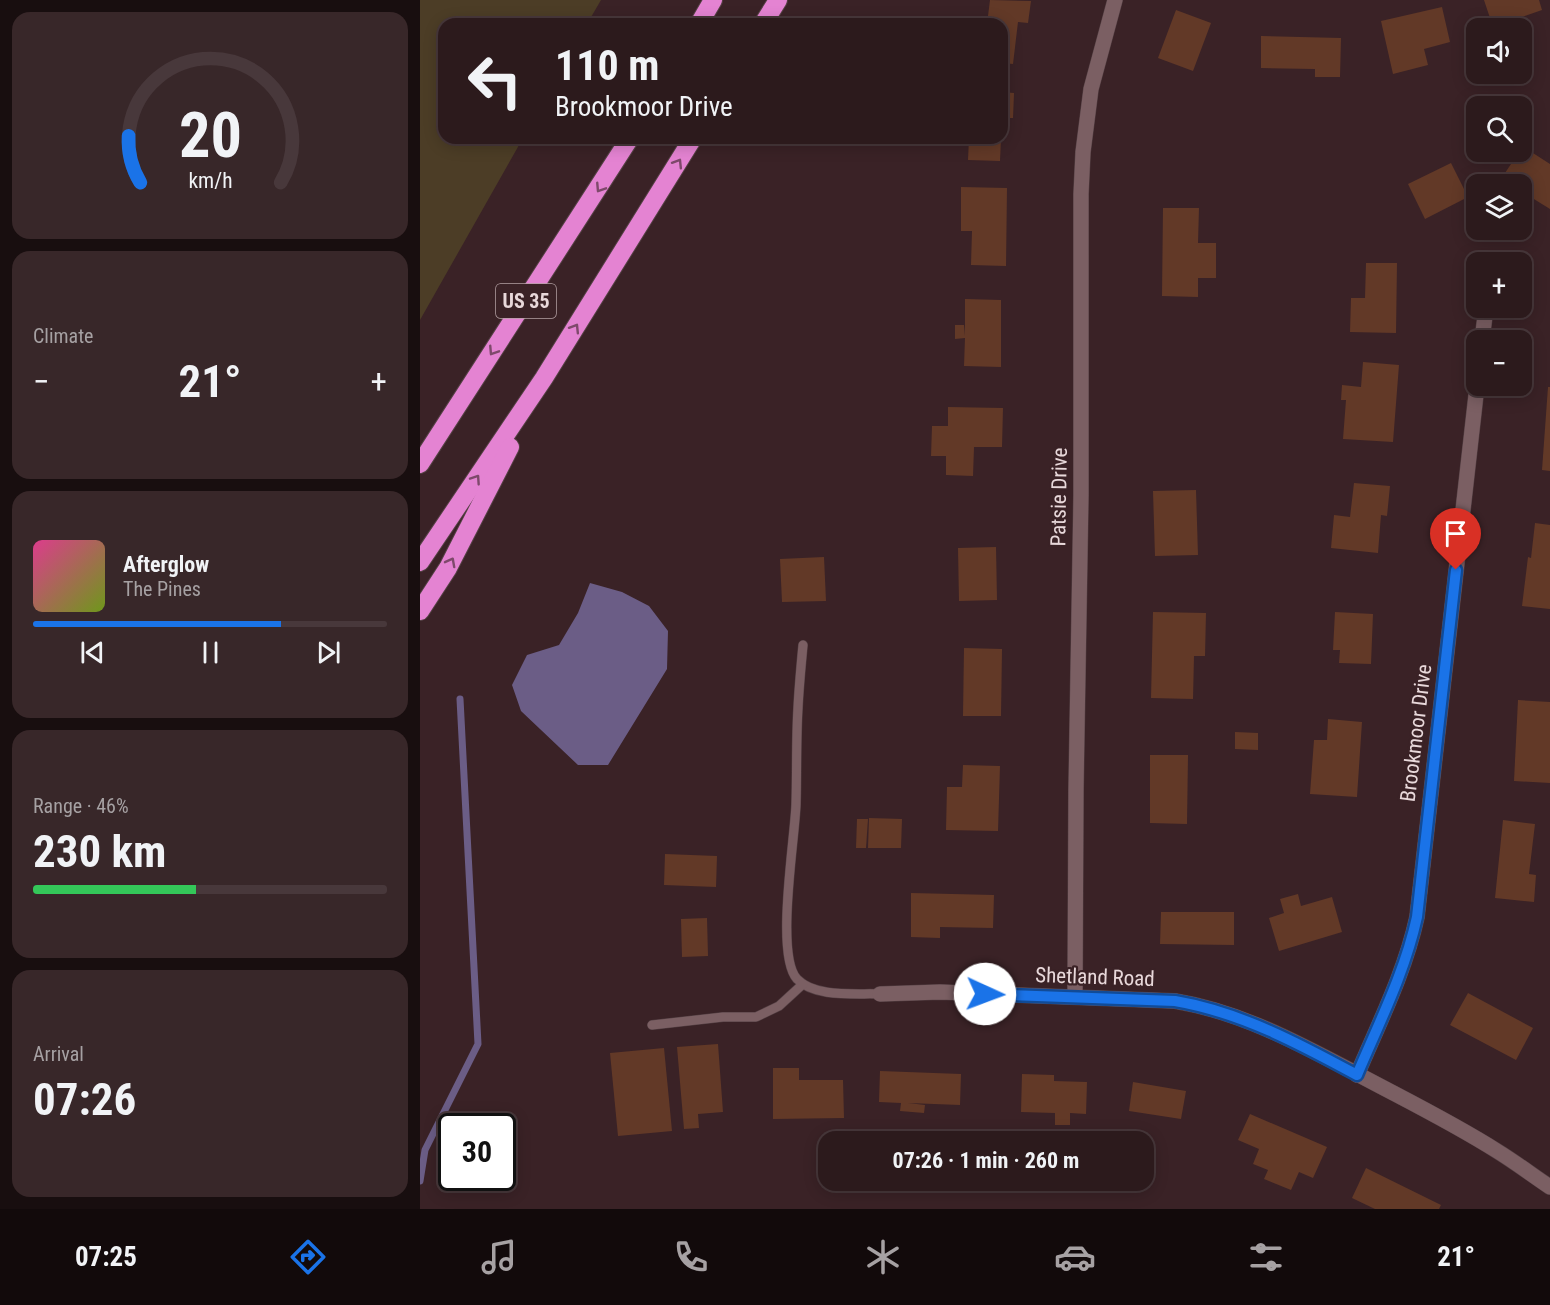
<!DOCTYPE html>
<meta charset="utf-8">
<style>
body{margin:0;font-family:"Roboto Condensed",sans-serif;background:#382729;color:#f1f3f6;height:100vh;display:flex;flex-direction:column;font-size:22px;white-space:nowrap}
*{box-sizing:border-box;margin:0}
p{font-size:20px;color:#a6a1a3}
.icon{flex:none;width:33px;height:33px;fill:none;stroke:currentColor;stroke-width:2;stroke-linecap:round;stroke-linejoin:round}
.map{position:relative;flex:1;overflow:hidden}
.drawer{display:flex;flex-direction:column;gap:12px;padding:12px;background:#180e0f;width:420px}
.drawer>*{flex:none}
.top-card{position:absolute;left:18px;top:18px;width:570px;height:126px;border-radius:18px;box-shadow:0 3px 15px #0003,0 0 0 2px #48383b;background:#2c1a1c;color:#f1f3f6;overflow:hidden}
.buttons{position:absolute;left:1046px;top:18px;display:grid;gap:12px}
.buttons a{display:grid;place-items:center;width:66px;height:66px;border-radius:12px;background:#2c1a1c;box-shadow:0 3px 15px #0003,0 0 0 2px #48383b;font-size:30px}
.speed{position:absolute;left:18px;top:1113px;display:flex;gap:12px;font-size:30px;font-weight:700;text-align:center}
.speed>*{display:grid;place-content:center;width:78px;height:78px;border-radius:50%;background:#2c1a1c;box-shadow:0 3px 15px #0003,0 0 0 2px #48383b;line-height:1}
.speed .limit{border:3px solid #111;border-radius:9px;background:#fff;color:#111}
.pin{position:absolute;display:grid;place-items:center;width:51px;height:51px;color:#fff;margin:-62px -26px;border-radius:50% 50% 50% 0;rotate:-45deg;box-shadow:0 0 6px #0007}
.pin .icon{rotate:45deg}
.me{position:absolute;width:66px;margin:-33px;rotate:92deg;stroke-linejoin:round;filter:drop-shadow(0 0 4px #0008)}
.turn{display:flex;align-items:center;gap:21px;height:126px;padding:0 18px;font-size:27px}
.turn .icon{width:78px;height:78px;stroke-width:2.5}
.turn b{display:block;font-size:42px;line-height:51px}
.big{font-size:45px;font-weight:700;line-height:1.1}
.drawer .card{flex:1;display:flex;flex-direction:column;justify-content:center;gap:9px;min-width:0;padding:0 21px;border-radius:18px;background:#382729}
.drawer .dial{align-items:center;gap:0}
.dial svg{height:156px;overflow:visible;fill:none;stroke:#48383b;stroke-width:7;stroke-linecap:round;text-anchor:middle}
.dial text{fill:#f1f3f6;stroke:none}
.song{display:flex;align-items:center;gap:18px}
.cover{width:72px;height:72px;border-radius:9px;background:linear-gradient(135deg,hsl(330 70% 55%),hsl(80 70% 35%))}
.played{height:6px;border-radius:3px;background:linear-gradient(90deg,#1a73e8 70%,#48383b 70%)}
.keys{display:flex;justify-content:space-around;direction:ltr}
.heat{display:flex;justify-content:space-between;align-items:center;font-size:33px;direction:ltr}
.charge{height:9px;border-radius:4px;background:linear-gradient(90deg,#34c759 46%,#48383b 0)}
.trip{position:absolute;left:398px;top:1131px;width:336px;height:60px;border-radius:18px;background:#2c1a1c;box-shadow:0 3px 15px #0003,0 0 0 2px #48383b;font-weight:700;line-height:60px;text-align:center}
.tabs{display:flex;height:96px;justify-content:space-around;align-items:center;background:#120a0b;color:#a6a1a3}
.tabs .icon{width:42px;height:42px}
.tabs .on{color:#1a73e8}
.tabs b{font-size:27px;color:#f1f3f6}
main{display:flex;flex:1;min-height:0}
.map>svg:first-child{display:block}
.green{fill:#4c3d26}
.water{fill:#6b5d86}
.lines{fill:none;stroke-linecap:round;stroke-linejoin:round}
.stream{stroke:#6b5d86;stroke-width:7}
.building{fill:#623927}
.service-casing{stroke:#544044;stroke-width:10}
.minor-casing{stroke:#544044;stroke-width:16}
.motorway-casing{stroke:#544044;stroke-width:20}
.service{stroke:#7b5f63;stroke-width:9}
.minor{stroke:#7b5f63;stroke-width:15}
.motorway{stroke:#e483d2;stroke-width:18}
.oneway{stroke:#7e496b}
.route-casing{stroke:#114b97;stroke-width:15}
.route{stroke:#1a73e8;stroke-width:10}
.labels{text-anchor:middle;dominant-baseline:central;stroke-width:4.5;stroke-linejoin:round;paint-order:stroke}
.shield{fill:#3a2226;stroke:#b4a1a4;stroke-width:1.5}
.shield-label{font-size:20px;font-weight:bold;fill:#e8d8da}
.street-label{font-size:21px;fill:#e8d8da;stroke:#3a2226}
</style>
<main>
<section class="drawer">
<div class="card dial"><svg viewBox="0 0 100 80">
<path d="M14 69A42 42 0 1 1 86 69"/>
<path d="M14 69A42 42 0 0 1 8 45" stroke="#1a73e8"/>
<text x="50" y="56" font-size="32" font-weight="700">20</text>
<text x="50" y="72" font-size="11">km/h</text>
</svg></div>
<div class="card"><p>Climate</p>
<div class="heat"><a>−</a><b class="big">21°</b><a>+</a></div>
</div>
<div class="card">
<div class="song"><i class="cover"></i><div><b>Afterglow</b><p>The Pines</p></div></div>
<div class="played"></div>
<div class="keys"><svg class="icon" aria-label="previous" viewBox="0 0 24 24"><path d="M18 5L8 12l10 7zM5 5v14"/></svg><svg class="icon" aria-label="pause" viewBox="0 0 24 24"><path d="M8 5v14M16 5v14"/></svg><svg class="icon" aria-label="next" viewBox="0 0 24 24"><path d="M6 5l10 7-10 7zM19 5v14"/></svg></div>
</div>
<div class="card"><p>Range · 46%</p><b class="big">230 km</b><div class="charge"></div></div>
<div class="card"><p>Arrival</p><b class="big">07:26</b></div>
</section>
<div class="map">
<svg width="1130" height="1209" viewBox="0 0 1130 1209">
<rect width="100%" height="100%" fill="#3a2226"/>
<!-- green -->
<polygon class="green" points="0,0 181,0 167,24 24,24 24,138 103,138 0,320"/>
<!-- water -->
<polygon class="water" points="170,583 202,592 229,606 248,631 247,669 188,765 158,765 101,711 92,685 107,655 139,645 158,613"/>
<g class="lines">
<!-- stream -->
<polyline class="stream" points="0,1181 5,1150 58,1044 40,699"/>
</g>
<!-- building -->
<g class="building">
<polygon points="570,0 611,1 608,23 598,22 593,64 582,63 582,24 567,24"/>
<polygon points="1064,0 1119,0 1122,10 1073,27"/>
<polygon points="1022,7 1030,42 1004,49 1008,65 973,74 961,21"/>
<polygon points="756,10 791,23 773,71 738,58"/>
<polygon points="841,36 921,38 920,77 895,77 895,69 841,68"/>
<polygon points="582,92 594,93 593,118 582,118"/>
<polygon points="549,138 581,138 580,161 548,160"/>
<polygon points="1102,146 1130,164 1130,209 1109,196 1112,190 1085,173 1099,152 1101,152"/>
<polygon points="1031,163 1048,197 1005,219 988,184"/>
<polygon points="541,187 587,188 586,266 551,265 552,231 541,231"/>
<polygon points="743,208 779,208 778,243 796,243 796,278 778,278 778,297 742,296"/>
<polygon points="946,263 977,263 976,333 930,332 931,298 945,298"/>
<polygon points="545,299 581,300 581,367 544,366 545,338 535,339 535,325 544,325 545,336"/>
<polygon points="943,362 979,365 973,442 923,439 926,400 921,400 922,385 941,387"/>
<polygon points="1128,387 1130,387 1130,471 1122,470"/>
<polygon points="528,407 583,408 582,447 554,447 553,476 526,475 526,456 511,456 512,426 528,426"/>
<polygon points="934,483 970,486 967,516 961,515 958,553 911,548 914,515 930,517"/>
<polygon points="776,490 778,555 735,556 733,491"/>
<polygon points="1115,523 1130,525 1130,609 1102,606 1108,557 1111,558"/>
<polygon points="576,547 577,600 539,601 538,548"/>
<polygon points="404,557 406,601 362,602 360,559"/>
<polygon points="733,612 786,613 785,656 774,656 773,699 731,698"/>
<polygon points="915,612 953,614 951,664 919,663 920,650 913,650"/>
<polygon points="544,648 582,649 581,716 543,716"/>
<polygon points="1098,700 1130,702 1130,783 1094,781"/>
<polygon points="908,719 942,722 937,797 890,794 894,740 907,740"/>
<polygon points="815,732 838,733 838,750 815,749"/>
<polygon points="730,755 768,755 767,824 730,823"/>
<polygon points="543,765 580,766 578,831 526,830 527,787 542,787"/>
<polygon points="449,818 482,819 481,848 448,848"/>
<polygon points="437,819 448,819 446,848 436,848"/>
<polygon points="1083,820 1115,824 1109,874 1116,875 1114,902 1075,898"/>
<polygon points="245,854 297,856 296,887 244,885"/>
<polygon points="491,893 574,895 573,928 520,927 520,938 491,937"/>
<polygon points="878,894 881,906 912,897 922,932 859,951 849,918 864,913 860,899"/>
<polygon points="741,912 814,912 814,945 740,944"/>
<polygon points="287,918 288,956 262,957 261,919"/>
<polygon points="1048,993 1113,1028 1096,1060 1030,1025"/>
<polygon points="298,1044 303,1112 278,1114 279,1128 264,1129 257,1047"/>
<polygon points="244,1048 252,1131 198,1136 190,1053"/>
<polygon points="353,1068 379,1068 379,1080 423,1080 424,1118 353,1119"/>
<polygon points="460,1071 541,1074 540,1105 488,1103 505,1105 504,1113 480,1111 481,1103 459,1102"/>
<polygon points="602,1074 634,1075 634,1081 667,1082 666,1114 650,1113 650,1125 635,1125 635,1113 601,1112"/>
<polygon points="713,1082 766,1091 761,1119 709,1111"/>
<polygon points="830,1114 907,1147 893,1178 879,1172 871,1190 844,1179 848,1170 833,1164 839,1149 818,1140"/>
<polygon points="946,1168 1021,1205 1019,1209 955,1209 932,1198"/>
</g>
<g class="lines">
<!-- service casing -->
<g class="service-casing">
<g id="service">
<path d="M383,645C381,666 379,687 378,708C376,740 377,772 376,804C375,839 355,955 377,979C395,998 436,993 460,994"/>
<polyline points="232,1025 303,1017 336,1017 359,1006 383,984"/>
</g>
</g>
<!-- minor casing -->
<g class="minor-casing">
<g id="minor">
<polyline points="1062,340 1066,308"/>
<path d="M460,994L520,992L755,1001C822,1012 882,1045 941,1076C986,1100 1033,1123 1077,1151C1095,1162 1112,1175 1130,1187"/>
<polyline points="655,997 656,790 661,495 661,194 663,152 671,89 695,0"/>
<path d="M937,1075C959,1023 985,972 997,917L1057,386"/>
</g>
</g>
<!-- motorway casing -->
<g class="motorway-casing">
<g id="motorway">
<polyline points="279,24 293,0"/>
<polyline points="343,24 358,0"/>
<polyline points="0,464 210,138"/>
<polyline points="0,562 124,378 273,138"/>
<polyline points="0,611 28,568 90,447"/>
</g>
</g>
<!-- service -->
<use href="#service" class="service"/>
<!-- minor -->
<use href="#minor" class="minor"/>
<!-- motorway -->
<use href="#motorway" class="motorway"/>
</g>
<!-- one-way arrows -->
<defs><path id="oneway-chevron" d="M-2-3.5L2.5 0L-2 3.5" fill="none" stroke-width="1.6" stroke-linecap="round" stroke-linejoin="round" transform="scale(1.5)"/></defs>
<g class="oneway">
<use href="#oneway-chevron" transform="translate(258 163) rotate(-58)"/>
<use href="#oneway-chevron" transform="translate(180 188) rotate(123)"/>
<use href="#oneway-chevron" transform="translate(155 328) rotate(-58)"/>
<use href="#oneway-chevron" transform="translate(73 351) rotate(123)"/>
<use href="#oneway-chevron" transform="translate(56 479) rotate(-56)"/>
<use href="#oneway-chevron" transform="translate(31 562) rotate(-62)"/>
</g>
<g class="lines">
<!-- route casing -->
<g class="route-casing">
<path id="route" d="M565,994L755,1001C820,1012 880,1044 937,1075C959,1023 985,972 997,917L1036,570"/>
</g>
<!-- route -->
<use href="#route" class="route"/>
</g>
<g class="labels">
<!-- shield labels -->
<rect class="shield" x="76" y="284" width="60" height="34" rx="4.5"/>
<g class="shield-label">
<text x="106" y="301">US 35</text>
</g>
<!-- street labels -->
<g class="street-label">
<text transform="translate(639 497) rotate(-89)">Patsie Drive</text>
<text transform="translate(996 733) rotate(-83)">Brookmoor Drive</text>
<text transform="translate(675 977) rotate(2)">Shetland Road</text>
</g>
</g>
</svg>
<div class="buttons">
<a><svg class="icon" aria-label="sound" viewBox="0 0 24 24"><path d="M4 9h4l5-4v14l-5-4H4zM17 9q2 3 0 6"/></svg></a>
<a><svg class="icon" aria-label="search" viewBox="0 0 24 24"><circle cx="10" cy="10" r="6"/><path d="M15 15l6 6"/></svg></a>
<a><svg class="icon" aria-label="layers" viewBox="0 0 24 24"><path d="M12 4l9 5-9 5-9-5zM3 14l9 5 9-5"/></svg></a>
<a>+</a>
<a>−</a>
</div>
<div class="speed"><div class="limit">30</div></div>
<div class="pin" style="left:1036px;top:570px;background:#d93025"><svg class="icon" aria-label="arrive" viewBox="0 0 24 24"><path d="M6 21V4h12l-3 4 3 4H6"/></svg></div>
<svg class="me" style="left:565px;top:994px" viewBox="-20 -20 40 40"><circle r="19" fill="#fff"/><path d="M0-13L10 11 0 6-10 11z" fill="#1a73e8"/></svg>
<div class="trip">07:26 · 1 min · 260 m</div>
<div class="top-card">
<div class="turn"><svg class="icon" aria-label="left" viewBox="0 0 24 24"><path d="M17 20v-9H6M10 6l-5 5 5 5"/></svg><div><b>110 m</b>Brookmoor Drive</div></div>
</div>
</div>
</main>
<nav class="tabs">
<b>07:25</b>
<svg class="icon on" aria-label="directions" viewBox="0 0 24 24"><path d="M12 3l9 9-9 9-9-9zM9 14v-3h6M13 9l2 2-2 2"/></svg>
<svg class="icon" aria-label="music" viewBox="0 0 24 24"><path d="M9 18V5l10-2v13"/><circle cx="6" cy="18" r="3"/><circle cx="16" cy="16" r="3"/></svg>
<svg class="icon" aria-label="phone" viewBox="0 0 24 24"><path d="M5 4h4l2 5-3 2q2 4 5 5l2-3 5 2v4C11 20 4 13 5 4z"/></svg>
<svg class="icon" aria-label="climate" viewBox="0 0 24 24"><path d="M12 3v18M4 7l16 10M4 17L20 7"/></svg>
<svg class="icon" aria-label="car" viewBox="0 0 24 24"><path d="M5 17H2v-5l4-1 3-4h7l3 4 3 1v5h-3M9 17h6M6 11h13"/><circle cx="7" cy="17" r="2"/><circle cx="17" cy="17" r="2"/></svg>
<svg class="icon" aria-label="filters" viewBox="0 0 24 24"><path d="M4 7h16M4 17h16"/><circle cx="9" cy="7" r="2"/><circle cx="15" cy="17" r="2"/></svg>
<b>21°</b>
</nav>
